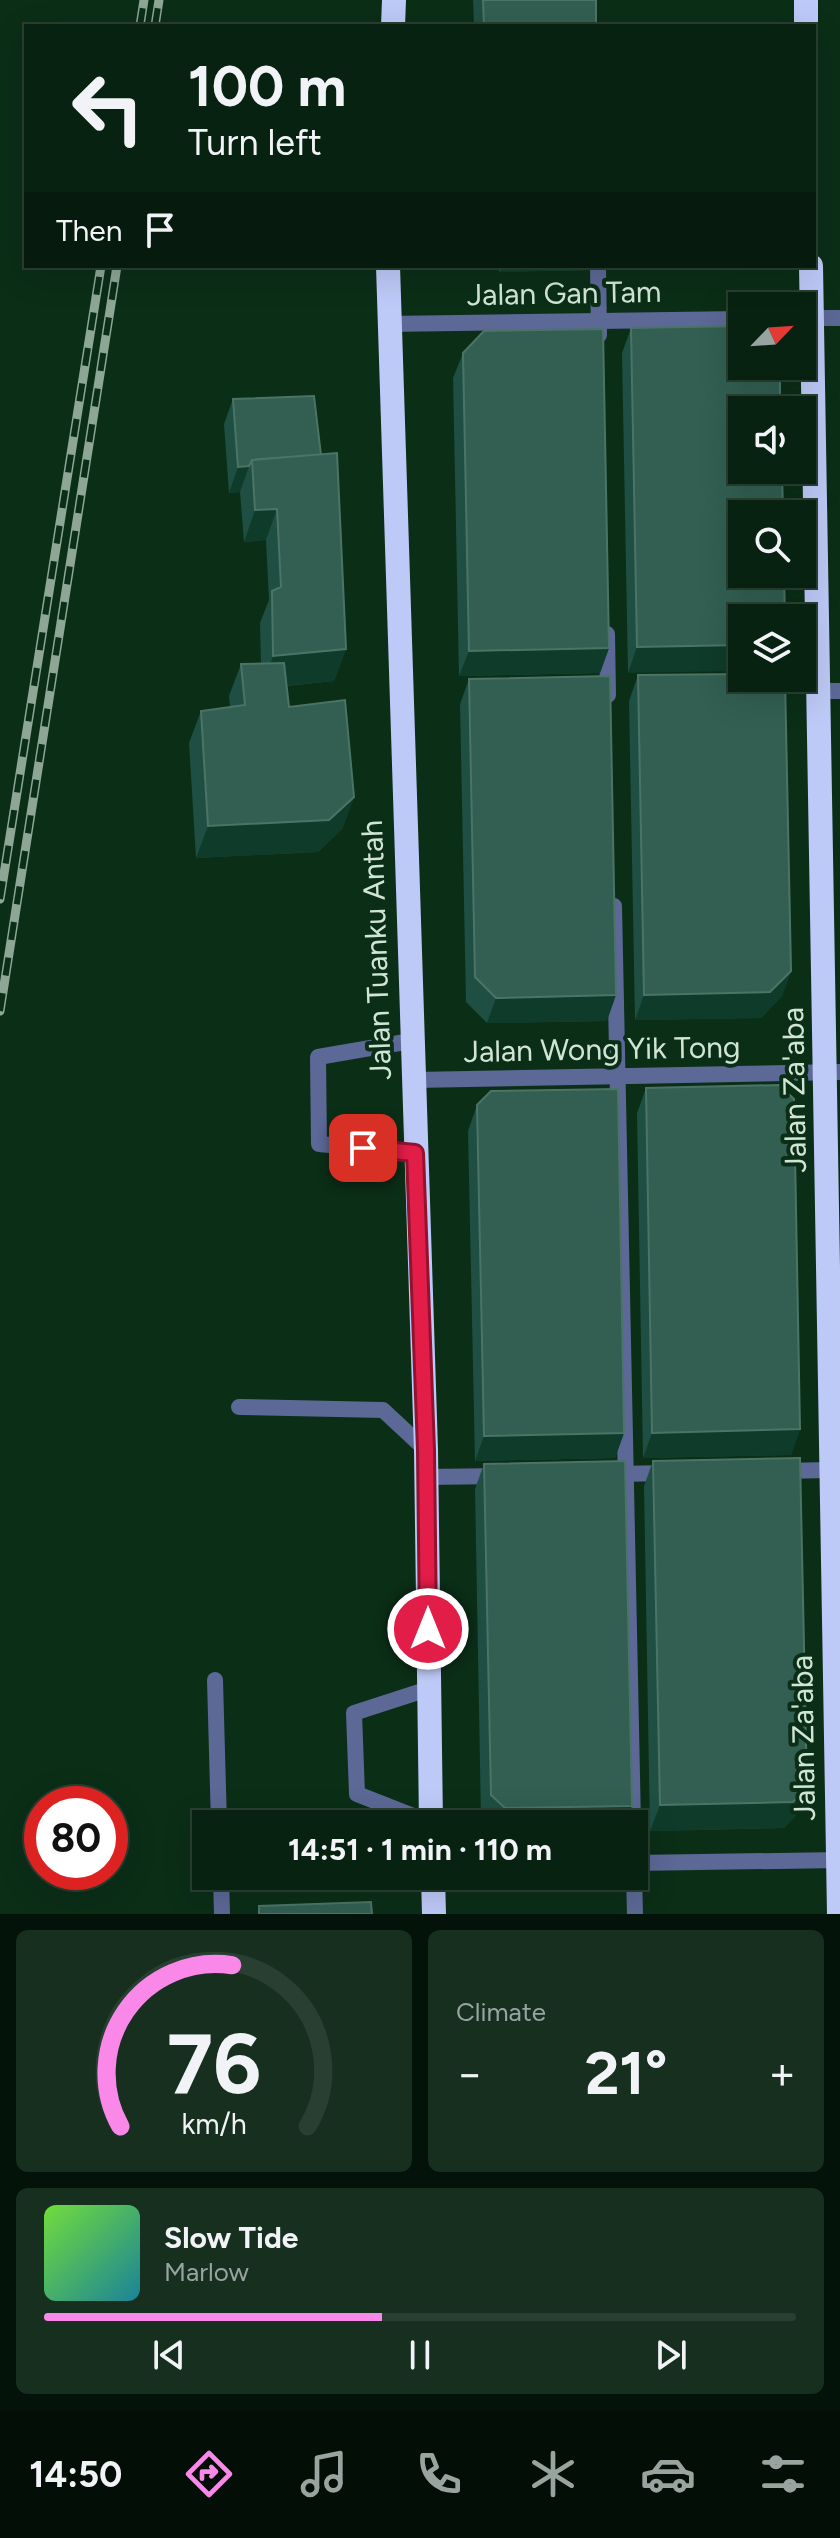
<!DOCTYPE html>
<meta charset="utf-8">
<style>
body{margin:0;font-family:Figtree,sans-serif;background:#162f1f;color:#f1f3f6;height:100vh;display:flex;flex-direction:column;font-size:30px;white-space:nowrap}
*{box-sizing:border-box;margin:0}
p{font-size:26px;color:#98a49f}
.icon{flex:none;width:44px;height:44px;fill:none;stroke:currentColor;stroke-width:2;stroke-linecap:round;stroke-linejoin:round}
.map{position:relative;height:1914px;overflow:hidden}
.side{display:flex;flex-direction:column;gap:16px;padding:16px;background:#041309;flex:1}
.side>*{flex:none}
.hud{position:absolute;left:24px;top:24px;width:792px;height:244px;border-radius:0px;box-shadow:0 8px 32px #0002,0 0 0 2px #293f31;background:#082211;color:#f1f3f6;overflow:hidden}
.needle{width:52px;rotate:65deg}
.fabs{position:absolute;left:728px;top:292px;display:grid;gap:16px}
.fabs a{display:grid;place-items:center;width:88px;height:88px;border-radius:0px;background:#082211;box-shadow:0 8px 32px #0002,0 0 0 2px #293f31;font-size:40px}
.speed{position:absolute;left:24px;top:1786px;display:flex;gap:16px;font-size:40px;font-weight:700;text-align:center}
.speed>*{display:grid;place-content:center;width:104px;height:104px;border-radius:50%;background:#082211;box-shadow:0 8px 32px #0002,0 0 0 2px #293f31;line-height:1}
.speed .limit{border:12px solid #d22;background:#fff;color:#111}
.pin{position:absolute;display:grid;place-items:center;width:68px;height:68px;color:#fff;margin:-34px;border-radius:16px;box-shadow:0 4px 12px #0006}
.me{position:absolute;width:88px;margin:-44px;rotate:0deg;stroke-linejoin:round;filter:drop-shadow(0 0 6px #0008)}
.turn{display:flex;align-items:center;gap:28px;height:168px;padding:0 32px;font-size:36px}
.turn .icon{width:104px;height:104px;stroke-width:2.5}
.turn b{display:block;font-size:56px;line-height:68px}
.then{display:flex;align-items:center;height:76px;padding:0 32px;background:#0003;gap:16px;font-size:30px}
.big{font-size:60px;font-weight:700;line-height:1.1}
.side .card{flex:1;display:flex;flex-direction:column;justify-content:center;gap:12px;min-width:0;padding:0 28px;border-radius:12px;background:#162f1f}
.side .dial{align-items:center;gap:0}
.dial svg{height:208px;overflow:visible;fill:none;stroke:#293f31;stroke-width:7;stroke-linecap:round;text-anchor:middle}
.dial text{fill:#f1f3f6;stroke:none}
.song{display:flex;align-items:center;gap:24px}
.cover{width:96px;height:96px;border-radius:12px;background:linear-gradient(135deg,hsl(100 70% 55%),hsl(190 70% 35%))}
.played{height:8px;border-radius:4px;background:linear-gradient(90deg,#f988e9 45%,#293f31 45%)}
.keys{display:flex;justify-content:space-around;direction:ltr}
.heat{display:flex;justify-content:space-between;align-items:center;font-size:44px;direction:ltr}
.side .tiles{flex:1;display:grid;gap:16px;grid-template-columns:1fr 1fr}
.card:last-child{grid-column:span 2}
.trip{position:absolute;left:192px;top:1810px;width:456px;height:80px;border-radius:0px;background:#082211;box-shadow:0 8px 32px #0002,0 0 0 2px #293f31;font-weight:700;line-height:80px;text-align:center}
.tabs{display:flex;height:128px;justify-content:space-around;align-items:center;background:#030e07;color:#98a49f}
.tabs .icon{width:56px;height:56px}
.tabs .current{color:#f988e9}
.tabs b{font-size:36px;color:#f1f3f6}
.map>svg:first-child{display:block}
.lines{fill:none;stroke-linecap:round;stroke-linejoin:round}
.lane{stroke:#5c6895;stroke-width:16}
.street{stroke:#5c6895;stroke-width:16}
.highway{stroke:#bdc9f6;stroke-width:24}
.rail-casing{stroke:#8da695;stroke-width:9}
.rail{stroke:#0b2e17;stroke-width:6;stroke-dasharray:18;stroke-linecap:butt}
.wall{fill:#1e4f42}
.shaded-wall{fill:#0f3b2a}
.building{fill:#325f52;stroke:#4b7467;stroke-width:2}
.route-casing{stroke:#92132f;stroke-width:20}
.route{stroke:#e11d48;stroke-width:14}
.labels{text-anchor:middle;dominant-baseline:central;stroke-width:8;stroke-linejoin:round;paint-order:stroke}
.street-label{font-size:30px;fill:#d1e5d6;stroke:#0b2e17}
</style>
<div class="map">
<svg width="840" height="1914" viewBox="0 0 840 1914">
<rect width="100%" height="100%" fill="#0b2e17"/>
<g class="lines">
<!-- lane -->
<g class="lane">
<polyline points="598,266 599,335"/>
<polyline points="607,634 608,695"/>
<polyline points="819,691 840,691"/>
<polyline points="614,906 633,1824"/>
<polyline points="411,1041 318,1057 319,1144 415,1153"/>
<polyline points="239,1407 383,1410 426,1450"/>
<polyline points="780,1471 831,1470"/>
<polyline points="616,1474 669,1473"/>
<polyline points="427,1477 501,1476"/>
<polyline points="215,1680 219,1824"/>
<polyline points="428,1689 354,1713 357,1794 431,1823"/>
<polyline points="634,1876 635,1914"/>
</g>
<!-- street -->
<g class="street">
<polyline points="804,318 840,318"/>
<polyline points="387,324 742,319"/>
<polyline points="413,1080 840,1072"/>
<polyline points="634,1863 840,1860"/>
<polyline points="221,1876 222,1914"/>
</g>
<!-- highway -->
<g class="highway">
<polyline points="806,0 806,26"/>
<polyline points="393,26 394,0"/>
<polyline points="388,266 426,1450 431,1824"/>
<polyline points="811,266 839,1914"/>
<polyline points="433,1876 434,1914"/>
</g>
<!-- rail casing -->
<g class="rail-casing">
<g id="rail">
<polyline points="140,26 144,0"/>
<polyline points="155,26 159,0"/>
<polyline points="0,899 101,266"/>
<polyline points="0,1011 117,266"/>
</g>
</g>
<!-- rail -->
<use href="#rail" class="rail"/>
</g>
<!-- wall -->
<g class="wall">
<polygon points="473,0 596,0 596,26 474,26"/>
<polygon points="494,266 594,266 592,270 500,272"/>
<polygon points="631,328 742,410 628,673 622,353"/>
<polygon points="463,353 609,648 600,673 459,676 453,378"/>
<polygon points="233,399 346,649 334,681 287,686 289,707 354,797 342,829 318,852 196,858 189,743 201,711 230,707 229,696 241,664 261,664 260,623 269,600 266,540 244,542 240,492 229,493 224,424"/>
<polygon points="638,675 791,971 782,996 761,1018 635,1020 629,701"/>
<polygon points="469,679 607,1021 487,1023 466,1002 460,704"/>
<polygon points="646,1088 800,1429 791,1455 643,1458 637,1113"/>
<polygon points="477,1105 624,1433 615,1458 475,1461 468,1131"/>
<polygon points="653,1461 807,1788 798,1813 784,1828 650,1831 644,1486"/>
<polygon points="484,1464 625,1824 486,1824 481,1820 475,1489"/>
</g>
<!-- shaded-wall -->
<g class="shaded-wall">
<polygon points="503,266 594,266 592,270 500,272"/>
<polygon points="249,466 240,492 229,493 238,467"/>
<polygon points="277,509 266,540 244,542 255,510"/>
<polygon points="742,645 742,671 628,673 637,647"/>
<polygon points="609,648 600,673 459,676 469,651"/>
<polygon points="346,649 334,681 262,688 273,656"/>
<polygon points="354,797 342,829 318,852 196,858 208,826"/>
<polygon points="791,971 782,996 761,1018 635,1020 644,995"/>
<polygon points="616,995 607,1021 487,1023 496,998"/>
<polygon points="800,1429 791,1455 643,1458 652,1433"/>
<polygon points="624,1433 615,1458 475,1461 484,1436"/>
<polygon points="807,1788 798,1813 784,1828 650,1831 660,1805"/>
<polygon points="632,1806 625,1824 499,1824 505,1808"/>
</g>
<!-- building -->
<g class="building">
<polygon points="483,0 596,0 596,26 484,26"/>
<polygon points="742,326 742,366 780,366 780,410 742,410 742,470 782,470 783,514 742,514 742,574 784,574 785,618 742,618 742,645 637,647 631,328"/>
<polygon points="603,329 609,648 469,651 463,353 484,331"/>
<polygon points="314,396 321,455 252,460 249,466 238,467 233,399"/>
<polygon points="337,453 346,649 273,656 272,591 281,587 277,509 255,510 252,460"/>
<polygon points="284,663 289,707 345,700 354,797 329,820 208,826 201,711 245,705 241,664"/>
<polygon points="742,674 742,678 785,678 791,971 770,992 644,995 638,675"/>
<polygon points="610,676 616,995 496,998 475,977 469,679"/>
<polygon points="779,1085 794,1099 800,1429 652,1433 646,1088"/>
<polygon points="618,1089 624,1433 484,1436 477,1105 491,1091"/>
<polygon points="800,1458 807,1788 793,1802 660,1805 653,1461"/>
<polygon points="625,1461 632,1806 505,1808 491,1795 484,1464"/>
<polygon points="371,1902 372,1914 259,1914 259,1906"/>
</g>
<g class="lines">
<!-- route casing -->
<g class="route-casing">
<polyline id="route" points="363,1148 415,1153 426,1450 428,1629"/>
</g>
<!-- route -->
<use href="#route" class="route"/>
</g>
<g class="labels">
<!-- street labels -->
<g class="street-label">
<text transform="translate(564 293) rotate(-1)">Jalan Gan Tam</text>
<text transform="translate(376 950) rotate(-92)">Jalan Tuanku Antah</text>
<text transform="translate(602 1049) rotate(-1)">Jalan Wong Yik Tong</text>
<text transform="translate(794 1090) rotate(-91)">Jalan Za'aba</text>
<text transform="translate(803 1738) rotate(-91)">Jalan Za'aba</text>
</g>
</g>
</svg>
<div class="fabs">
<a><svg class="needle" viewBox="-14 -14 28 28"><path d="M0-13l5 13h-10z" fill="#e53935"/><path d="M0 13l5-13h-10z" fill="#98a49f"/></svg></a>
<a><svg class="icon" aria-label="sound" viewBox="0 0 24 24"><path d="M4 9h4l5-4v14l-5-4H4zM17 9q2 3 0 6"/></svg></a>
<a><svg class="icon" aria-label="search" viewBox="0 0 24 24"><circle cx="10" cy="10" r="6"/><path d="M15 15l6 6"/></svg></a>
<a><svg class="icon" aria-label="layers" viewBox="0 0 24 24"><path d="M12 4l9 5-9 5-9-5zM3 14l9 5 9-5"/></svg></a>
</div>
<div class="speed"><div class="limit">80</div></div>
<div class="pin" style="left:363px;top:1148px;background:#d93025"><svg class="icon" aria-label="arrive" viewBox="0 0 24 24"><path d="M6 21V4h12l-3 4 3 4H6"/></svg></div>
<svg class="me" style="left:428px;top:1629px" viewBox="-20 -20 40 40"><circle r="17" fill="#e11d48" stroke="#fff" stroke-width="3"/><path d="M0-11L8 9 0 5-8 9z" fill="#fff"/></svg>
<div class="trip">14:51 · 1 min · 110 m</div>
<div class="hud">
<div class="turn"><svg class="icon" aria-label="left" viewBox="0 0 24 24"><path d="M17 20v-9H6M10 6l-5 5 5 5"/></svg><div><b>100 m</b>Turn left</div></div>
<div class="then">Then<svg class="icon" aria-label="arrive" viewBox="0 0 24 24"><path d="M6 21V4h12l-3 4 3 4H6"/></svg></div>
</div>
</div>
<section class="side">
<div class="tiles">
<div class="card dial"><svg viewBox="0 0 100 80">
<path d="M14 69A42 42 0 1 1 86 69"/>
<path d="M14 69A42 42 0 0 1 57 7" stroke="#f988e9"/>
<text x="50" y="56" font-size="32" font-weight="700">76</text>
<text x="50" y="72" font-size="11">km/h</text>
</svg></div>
<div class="card"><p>Climate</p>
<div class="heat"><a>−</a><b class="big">21°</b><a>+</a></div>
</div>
<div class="card">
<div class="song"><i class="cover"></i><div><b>Slow Tide</b><p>Marlow</p></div></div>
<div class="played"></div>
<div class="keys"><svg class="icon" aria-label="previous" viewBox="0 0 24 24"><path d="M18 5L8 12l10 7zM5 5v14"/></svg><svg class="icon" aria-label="pause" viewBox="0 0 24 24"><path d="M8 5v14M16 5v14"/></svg><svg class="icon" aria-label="next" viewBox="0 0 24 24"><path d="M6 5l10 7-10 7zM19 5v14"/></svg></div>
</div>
</div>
</section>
<nav class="tabs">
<b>14:50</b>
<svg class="icon current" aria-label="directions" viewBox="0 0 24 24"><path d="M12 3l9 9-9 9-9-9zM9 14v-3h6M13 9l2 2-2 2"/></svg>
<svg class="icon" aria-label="music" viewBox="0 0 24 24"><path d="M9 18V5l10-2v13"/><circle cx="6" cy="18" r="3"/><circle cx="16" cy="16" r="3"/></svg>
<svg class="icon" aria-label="phone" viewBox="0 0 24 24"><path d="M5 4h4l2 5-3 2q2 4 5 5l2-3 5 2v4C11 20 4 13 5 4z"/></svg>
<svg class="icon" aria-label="climate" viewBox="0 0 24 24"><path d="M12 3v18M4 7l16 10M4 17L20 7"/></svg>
<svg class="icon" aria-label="car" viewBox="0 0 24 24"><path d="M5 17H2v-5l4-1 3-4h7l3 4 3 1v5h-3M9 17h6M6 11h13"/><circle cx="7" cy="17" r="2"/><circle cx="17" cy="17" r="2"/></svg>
<svg class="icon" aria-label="filters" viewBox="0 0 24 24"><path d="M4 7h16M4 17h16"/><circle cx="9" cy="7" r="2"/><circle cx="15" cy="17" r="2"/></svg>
</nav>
